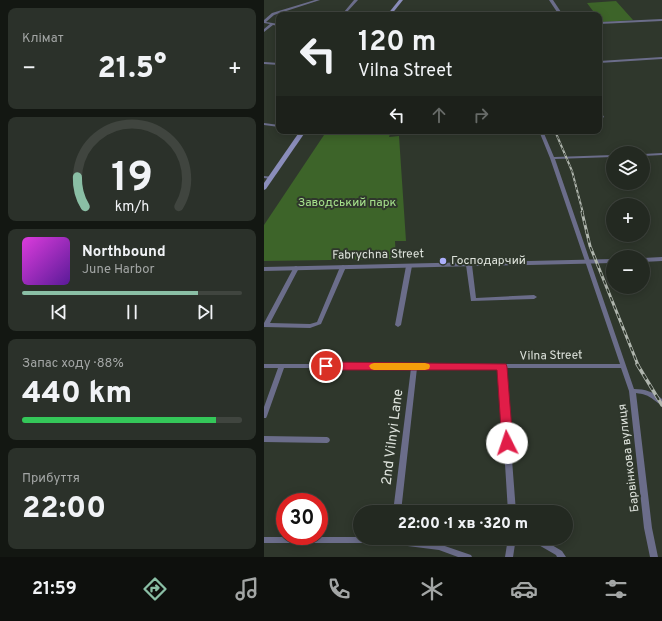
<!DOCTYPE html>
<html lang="uk">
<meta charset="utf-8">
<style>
body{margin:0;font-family:Overpass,sans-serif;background:#2b312a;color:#f1f3f6;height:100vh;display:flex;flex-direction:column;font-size:15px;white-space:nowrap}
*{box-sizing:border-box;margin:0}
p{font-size:13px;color:#a3a6a5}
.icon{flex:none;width:22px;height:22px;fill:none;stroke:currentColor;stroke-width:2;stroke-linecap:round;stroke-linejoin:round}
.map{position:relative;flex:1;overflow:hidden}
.details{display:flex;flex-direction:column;gap:8px;padding:8px;background:#131712;width:264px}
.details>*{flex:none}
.top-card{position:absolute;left:12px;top:12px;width:326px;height:122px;border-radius:8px;box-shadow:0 2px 10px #0003,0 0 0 1px #40453f;background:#232921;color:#f1f3f6;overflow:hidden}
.controls{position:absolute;left:342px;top:146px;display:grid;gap:8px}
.controls a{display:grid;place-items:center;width:44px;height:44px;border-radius:50%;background:#232921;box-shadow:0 2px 10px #0003,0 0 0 1px #40453f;font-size:20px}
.speed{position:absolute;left:12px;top:493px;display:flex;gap:8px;font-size:20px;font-weight:700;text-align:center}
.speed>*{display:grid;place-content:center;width:52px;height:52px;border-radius:50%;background:#232921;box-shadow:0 2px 10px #0003,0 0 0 1px #40453f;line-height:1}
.speed .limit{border:6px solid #d22;background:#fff;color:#111}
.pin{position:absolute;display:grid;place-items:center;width:34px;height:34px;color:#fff;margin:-17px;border:2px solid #fff;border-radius:50%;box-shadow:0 1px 4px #0007}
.me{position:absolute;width:44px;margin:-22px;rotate:356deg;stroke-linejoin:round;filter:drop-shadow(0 0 3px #0008)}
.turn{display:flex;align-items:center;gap:14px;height:84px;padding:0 16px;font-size:18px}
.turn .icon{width:52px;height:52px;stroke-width:2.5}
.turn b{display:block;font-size:28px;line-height:34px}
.lanes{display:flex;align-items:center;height:38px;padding:0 16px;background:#0003;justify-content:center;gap:20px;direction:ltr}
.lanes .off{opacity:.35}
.big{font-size:30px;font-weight:800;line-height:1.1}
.details .widget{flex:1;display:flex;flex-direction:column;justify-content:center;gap:6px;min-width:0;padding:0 14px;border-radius:8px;background:#2b312a}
.details .dial{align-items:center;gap:0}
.dial svg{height:104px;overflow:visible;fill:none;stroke:#40453f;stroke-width:7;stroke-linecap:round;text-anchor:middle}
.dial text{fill:#f1f3f6;stroke:none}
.song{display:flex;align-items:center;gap:12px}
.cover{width:48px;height:48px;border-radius:6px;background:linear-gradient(135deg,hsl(300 70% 55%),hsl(270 70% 35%))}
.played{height:4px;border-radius:2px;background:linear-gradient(90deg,#8abfa5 80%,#40453f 80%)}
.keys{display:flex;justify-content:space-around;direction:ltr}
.heat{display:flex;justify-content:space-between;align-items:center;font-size:22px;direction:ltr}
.charge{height:6px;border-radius:3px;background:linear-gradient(90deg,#34c759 88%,#40453f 0)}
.trip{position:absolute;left:89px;top:505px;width:220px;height:40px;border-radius:20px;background:#232921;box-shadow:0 2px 10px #0003,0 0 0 1px #40453f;font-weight:800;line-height:40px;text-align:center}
.tab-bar{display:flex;height:64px;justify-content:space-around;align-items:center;background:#0e100d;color:#a3a6a5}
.tab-bar .icon{width:28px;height:28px}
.tab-bar .on{color:#8abfa5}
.tab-bar b{font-size:18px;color:#f1f3f6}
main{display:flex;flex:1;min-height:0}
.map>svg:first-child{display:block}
.green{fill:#3d6429}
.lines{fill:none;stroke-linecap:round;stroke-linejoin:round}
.minor{fill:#6b6d8a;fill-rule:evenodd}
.tertiary{fill:#6b6d8a;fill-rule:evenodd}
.secondary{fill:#8a8dba;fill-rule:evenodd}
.rail-far2-casing{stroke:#afb5ad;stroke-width:2}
.rail-far1-casing{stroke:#afb5ad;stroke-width:3}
.rail-casing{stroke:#afb5ad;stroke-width:3.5}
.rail-far2{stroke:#2f372c;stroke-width:1;stroke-dasharray:3;stroke-linecap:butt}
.rail-far1{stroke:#2f372c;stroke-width:1.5;stroke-dasharray:4.5;stroke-linecap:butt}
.rail{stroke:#2f372c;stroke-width:2;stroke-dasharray:6;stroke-linecap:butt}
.route{fill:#e11d48;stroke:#92132f}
.slow{fill:#f59e0b}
.poi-dot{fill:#acaffb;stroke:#2f372c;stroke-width:1.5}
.labels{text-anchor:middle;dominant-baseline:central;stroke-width:4;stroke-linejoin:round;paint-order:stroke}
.park-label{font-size:12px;fill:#a6e18c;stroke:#2f372c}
.street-label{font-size:12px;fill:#dde2db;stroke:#2f372c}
.poi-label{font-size:12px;fill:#dde2db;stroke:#2f372c;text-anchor:start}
.near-street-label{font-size:14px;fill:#dde2db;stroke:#2f372c}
</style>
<main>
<section class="details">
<div class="widget"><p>Клімат</p>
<div class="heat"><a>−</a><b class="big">21.5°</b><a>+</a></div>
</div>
<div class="widget dial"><svg viewBox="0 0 100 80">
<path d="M14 69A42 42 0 1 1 86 69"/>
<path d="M14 69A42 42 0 0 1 8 46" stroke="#8abfa5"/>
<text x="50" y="56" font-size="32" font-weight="700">19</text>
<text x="50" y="72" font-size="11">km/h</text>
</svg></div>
<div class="widget">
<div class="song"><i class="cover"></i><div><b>Northbound</b><p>June Harbor</p></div></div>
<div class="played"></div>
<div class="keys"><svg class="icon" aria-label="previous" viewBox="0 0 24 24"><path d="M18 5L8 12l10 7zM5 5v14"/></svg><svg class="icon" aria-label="pause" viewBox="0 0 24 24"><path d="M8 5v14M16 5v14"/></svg><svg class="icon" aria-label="next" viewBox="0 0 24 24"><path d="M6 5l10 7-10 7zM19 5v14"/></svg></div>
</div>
<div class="widget"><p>Запас ходу · 88%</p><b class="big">440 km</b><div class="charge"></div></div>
<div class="widget"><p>Прибуття</p><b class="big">22:00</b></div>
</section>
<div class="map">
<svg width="398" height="557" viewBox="0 0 398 557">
<rect width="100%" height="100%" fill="#2f372c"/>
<!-- green -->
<g class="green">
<polygon points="352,1 369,20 338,22 335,18 335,15 332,15 323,3"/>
<polygon points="85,131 127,131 125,137 135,136 142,241 131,241 132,259 0,261 0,225 62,132"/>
</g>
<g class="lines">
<!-- minor -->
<g class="minor">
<polygon points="51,0 56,0 10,15 2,22 15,24 15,26 9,25 0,32 0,29 6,24 0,23 0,20 8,13"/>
<polygon points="90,0 94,0 83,12 115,14 117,15 80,14 80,12"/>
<polygon points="285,0 289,0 299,15 295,15"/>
<polygon points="398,19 398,21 335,24 335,22"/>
<polygon points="398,57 398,59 335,63 335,61"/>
<polygon points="0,62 15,63 15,65 0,64"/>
<polygon points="335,110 336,110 340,117 335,120 336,117"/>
<polygon points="0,123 15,125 15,127 0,125"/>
<polygon points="56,131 90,131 88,132 38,134 36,133 38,132"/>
<path d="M275,131H279L290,157L349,155V157L291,159L370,389C381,389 390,392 398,399V405C395,404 393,402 390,400C384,395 379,394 372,393L388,528L394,557H386L380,528L365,391L357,368H241L252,512H244L235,368H153L137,512H129L147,368H20L3,416L2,418H0V407L14,368H0V364H356L286,158Z"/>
<polygon points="398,153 398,155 379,156 379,154"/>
<polygon points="0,176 9,177 9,178 7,179 0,178"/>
<polygon points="205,263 208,265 212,298 270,295 273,297 270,299 207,301 202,265"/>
<polygon points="145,264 148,266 137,325 134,327 131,325 142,266"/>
<polygon points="79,265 82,267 57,324 46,328 0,327 0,323 30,267 32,266 35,268 6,323 46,324 53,322 76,267"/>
<polygon points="0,436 63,437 65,438 66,440 65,442 63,443 0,442"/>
<polygon points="0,537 96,537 96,538 131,538 175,544 207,555 208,557 194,557 175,550 120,543 0,543"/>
<polygon points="244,538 252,538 249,557 241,557"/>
<polygon points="265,538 276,538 298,551 302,557 293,557 292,555 266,540"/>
</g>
<!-- tertiary -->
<g class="tertiary">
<polygon points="398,257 398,261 379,262 379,258"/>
<polygon points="349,259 349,263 0,271 0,267"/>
</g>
<!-- secondary -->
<g class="secondary">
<polygon points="135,0 139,0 127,15 123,15"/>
<polygon points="36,131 42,131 2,189 0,190 0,183"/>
</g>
<!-- rail-far2 casing -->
<g class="rail-far2-casing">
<polyline id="rail-far2" points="291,131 308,171 319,213"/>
</g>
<!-- rail-far1 casing -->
<g class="rail-far1-casing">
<polyline id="rail-far1" points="318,212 326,246 374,365"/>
</g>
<!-- rail casing -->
<g class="rail-casing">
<polyline id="rail" points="373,364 398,405"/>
</g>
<!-- rail-far2 -->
<use href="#rail-far2" class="rail-far2"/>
<!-- rail-far1 -->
<use href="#rail-far1" class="rail-far1"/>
<!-- rail -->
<use href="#rail" class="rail"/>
</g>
<!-- route -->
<polygon class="route" points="62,362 242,364 243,367 249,443 247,446 243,448 239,446 238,443 233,370 62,370 58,369 57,366 58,363"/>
<!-- slow -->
<polygon class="slow" points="110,363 161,363 165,364 166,366 165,369 161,370 110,370 107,369 105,366 107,364"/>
<!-- markers -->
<circle class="poi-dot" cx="179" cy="261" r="4"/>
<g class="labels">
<!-- park labels -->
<g class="park-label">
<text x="83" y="203">Заводський парк</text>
</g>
<!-- street labels -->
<g class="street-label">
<text transform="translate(114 255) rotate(-1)">Fabrychna Street</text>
<text transform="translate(287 356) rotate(-1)">Vilna Street</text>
<text transform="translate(365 458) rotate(-97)">Барвінкова вулиця</text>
</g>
<!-- poi labels -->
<g class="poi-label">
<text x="187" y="261">Господарчий</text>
</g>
<!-- near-street labels -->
<g class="near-street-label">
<text transform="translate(129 437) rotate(-83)">2nd Vilnyi Lane</text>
</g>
</g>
</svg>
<div class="controls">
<a><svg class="icon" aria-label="layers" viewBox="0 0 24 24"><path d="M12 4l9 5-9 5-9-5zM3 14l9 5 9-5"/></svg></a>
<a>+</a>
<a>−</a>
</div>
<div class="speed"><div class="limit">30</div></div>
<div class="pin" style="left:62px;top:366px;background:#d93025"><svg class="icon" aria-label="arrive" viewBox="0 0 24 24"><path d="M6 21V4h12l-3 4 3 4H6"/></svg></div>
<svg class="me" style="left:243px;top:443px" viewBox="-20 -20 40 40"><circle r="19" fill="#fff"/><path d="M0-13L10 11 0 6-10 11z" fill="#e11d48"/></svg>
<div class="trip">22:00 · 1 хв · 320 m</div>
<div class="top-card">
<div class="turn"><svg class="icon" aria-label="left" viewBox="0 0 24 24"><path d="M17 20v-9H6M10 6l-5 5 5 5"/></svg><div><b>120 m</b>Vilna Street</div></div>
<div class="lanes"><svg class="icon" aria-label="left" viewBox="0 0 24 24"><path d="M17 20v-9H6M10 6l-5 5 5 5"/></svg><svg class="icon off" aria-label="ahead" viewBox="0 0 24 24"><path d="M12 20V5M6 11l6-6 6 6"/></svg><svg class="icon off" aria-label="right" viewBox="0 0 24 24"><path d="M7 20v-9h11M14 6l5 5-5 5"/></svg></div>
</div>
</div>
</main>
<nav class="tab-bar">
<b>21:59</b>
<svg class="icon on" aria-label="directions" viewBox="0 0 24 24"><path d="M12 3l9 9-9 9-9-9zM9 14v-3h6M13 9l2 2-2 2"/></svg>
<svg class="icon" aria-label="music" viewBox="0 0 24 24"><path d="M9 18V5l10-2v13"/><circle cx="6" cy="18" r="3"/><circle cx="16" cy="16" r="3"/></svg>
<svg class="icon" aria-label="phone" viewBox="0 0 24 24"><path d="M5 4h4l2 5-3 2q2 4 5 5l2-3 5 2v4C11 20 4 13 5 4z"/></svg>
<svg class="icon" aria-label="climate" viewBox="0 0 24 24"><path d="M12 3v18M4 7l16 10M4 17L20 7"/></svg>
<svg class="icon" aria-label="car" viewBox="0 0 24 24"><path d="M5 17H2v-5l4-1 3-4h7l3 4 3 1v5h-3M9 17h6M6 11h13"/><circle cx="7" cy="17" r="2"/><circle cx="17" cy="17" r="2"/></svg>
<svg class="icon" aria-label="filters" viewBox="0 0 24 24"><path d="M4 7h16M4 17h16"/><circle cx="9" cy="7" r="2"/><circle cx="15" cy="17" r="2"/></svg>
</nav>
